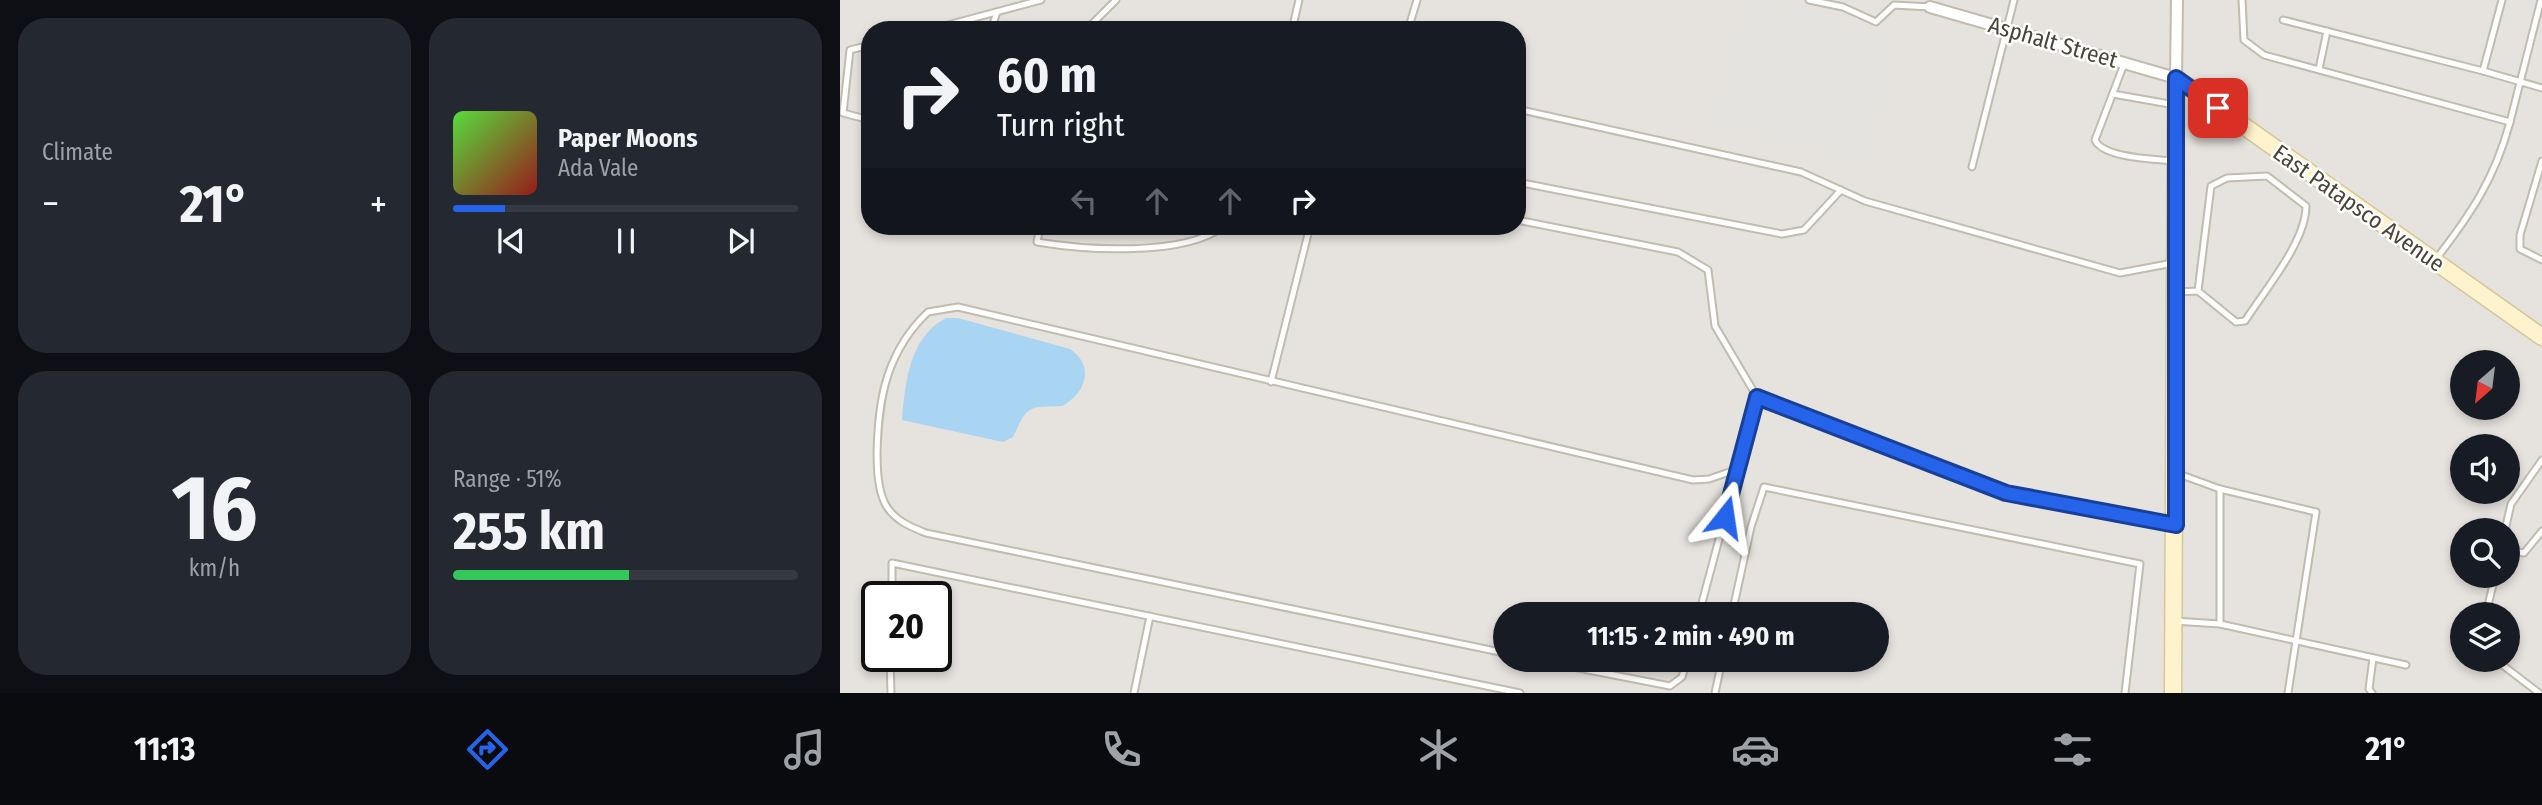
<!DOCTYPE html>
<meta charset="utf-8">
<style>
body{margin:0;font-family:"Fira Sans Condensed",sans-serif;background:#242831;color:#f1f3f6;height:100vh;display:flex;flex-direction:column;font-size:26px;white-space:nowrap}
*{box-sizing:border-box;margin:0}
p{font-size:23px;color:#9ea1a6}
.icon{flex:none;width:38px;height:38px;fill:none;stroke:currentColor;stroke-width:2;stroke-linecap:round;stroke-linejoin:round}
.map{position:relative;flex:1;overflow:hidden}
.details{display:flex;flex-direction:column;gap:18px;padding:18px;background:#0d0f14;width:840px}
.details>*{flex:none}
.guide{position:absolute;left:21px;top:21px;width:665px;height:214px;border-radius:28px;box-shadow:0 4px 10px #0003;background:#171b24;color:#f1f3f6;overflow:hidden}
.needle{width:46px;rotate:208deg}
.fabs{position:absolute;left:1610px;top:350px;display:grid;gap:14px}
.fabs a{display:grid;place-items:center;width:70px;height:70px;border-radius:50%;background:#171b24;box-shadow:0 4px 10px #0003;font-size:35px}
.speed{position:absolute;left:21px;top:581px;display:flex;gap:14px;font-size:35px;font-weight:700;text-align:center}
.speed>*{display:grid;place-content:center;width:91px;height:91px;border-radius:50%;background:#171b24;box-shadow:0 4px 10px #0003;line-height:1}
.speed .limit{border:4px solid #111;border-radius:10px;background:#fff;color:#111}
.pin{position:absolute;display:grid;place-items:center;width:60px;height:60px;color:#fff;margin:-30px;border-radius:14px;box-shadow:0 4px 10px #0006}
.me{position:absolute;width:77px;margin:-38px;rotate:15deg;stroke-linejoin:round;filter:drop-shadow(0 0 5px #0008)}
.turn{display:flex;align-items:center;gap:24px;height:147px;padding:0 21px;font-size:32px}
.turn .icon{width:91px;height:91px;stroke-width:2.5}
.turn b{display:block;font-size:49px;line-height:60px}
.lanes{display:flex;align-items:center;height:66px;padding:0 21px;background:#0003;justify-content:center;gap:35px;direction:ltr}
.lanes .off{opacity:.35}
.big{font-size:52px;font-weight:700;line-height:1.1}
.details .widget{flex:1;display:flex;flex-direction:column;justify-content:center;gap:10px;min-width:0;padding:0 24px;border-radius:28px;background:#242831}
.details .dial{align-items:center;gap:0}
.dial b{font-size:91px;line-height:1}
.song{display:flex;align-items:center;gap:21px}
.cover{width:84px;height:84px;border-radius:10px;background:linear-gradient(135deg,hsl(110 70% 55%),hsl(0 70% 35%))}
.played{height:7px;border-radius:4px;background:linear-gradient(90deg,#2563eb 15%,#363941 15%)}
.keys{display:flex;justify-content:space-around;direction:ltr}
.heat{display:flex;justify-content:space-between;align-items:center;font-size:38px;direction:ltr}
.charge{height:10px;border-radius:5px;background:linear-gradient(90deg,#34c759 51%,#363941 0)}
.details .tiles{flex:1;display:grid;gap:18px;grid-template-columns:repeat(2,1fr)}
.trip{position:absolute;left:653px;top:602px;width:396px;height:70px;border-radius:35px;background:#171b24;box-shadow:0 4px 10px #0003;font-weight:700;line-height:70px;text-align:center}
.dock{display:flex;height:112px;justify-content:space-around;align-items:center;background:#090b0e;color:#9ea1a6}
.dock .icon{width:49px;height:49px}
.dock .current{color:#2563eb}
.dock b{font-size:32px;color:#f1f3f6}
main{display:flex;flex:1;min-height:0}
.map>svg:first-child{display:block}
.industrial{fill:#e6e2dd;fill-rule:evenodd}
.parking{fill:#e5e3e0}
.water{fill:#a9d4f2}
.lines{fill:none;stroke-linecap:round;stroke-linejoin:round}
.lane-casing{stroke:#c2bbae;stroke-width:9}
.street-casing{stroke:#c2bbae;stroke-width:14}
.secondary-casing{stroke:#d6c79b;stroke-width:19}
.lane{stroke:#fff;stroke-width:5}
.street{stroke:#fff;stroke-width:10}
.secondary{stroke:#fff3cd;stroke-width:16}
.route-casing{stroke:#184099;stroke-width:18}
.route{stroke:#2563eb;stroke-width:12}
.labels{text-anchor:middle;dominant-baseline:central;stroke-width:5;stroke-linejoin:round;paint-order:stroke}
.street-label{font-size:23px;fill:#4b4439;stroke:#fff}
</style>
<main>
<section class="details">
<div class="tiles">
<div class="widget"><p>Climate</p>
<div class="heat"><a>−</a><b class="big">21°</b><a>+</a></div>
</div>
<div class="widget">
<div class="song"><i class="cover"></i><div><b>Paper Moons</b><p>Ada Vale</p></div></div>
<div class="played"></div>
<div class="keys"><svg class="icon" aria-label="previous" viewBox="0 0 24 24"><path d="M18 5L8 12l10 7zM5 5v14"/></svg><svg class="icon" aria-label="pause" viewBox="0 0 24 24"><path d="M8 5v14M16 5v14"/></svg><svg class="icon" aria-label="next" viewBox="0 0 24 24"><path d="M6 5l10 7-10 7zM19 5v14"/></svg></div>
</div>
<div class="widget dial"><b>16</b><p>km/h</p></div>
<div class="widget"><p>Range · 51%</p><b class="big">255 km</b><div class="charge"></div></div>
</div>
</section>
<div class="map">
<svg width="1702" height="693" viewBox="0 0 1702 693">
<rect width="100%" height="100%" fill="#f6f3ec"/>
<!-- industrial -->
<path class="industrial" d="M0,0H1702V693H0ZM30,30H677V226H30ZM1622,362H1668V408H1622ZM1622,446H1668V492H1622ZM1622,530H1668V576H1622ZM37,597H96V656H37ZM665,614H1036V660H665ZM1622,614H1668V660H1622Z"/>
<!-- parking -->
<polygon class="parking" points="899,0 925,0 1061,34 1028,165 869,126"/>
<!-- water -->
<path class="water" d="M106,318H118L230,349C255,366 246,393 222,406C187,407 188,405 173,437L163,442L62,420C65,384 69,337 106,318Z"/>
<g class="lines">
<!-- lane casing -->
<g class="lane-casing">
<g id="lane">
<polyline points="969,0 1003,7 1036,22 1054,5 1090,7"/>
<polyline points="1402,0 1404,40 1424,55 1670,122 1701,0"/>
<polyline points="1662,0 1643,71 1702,88"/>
<polyline points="1443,20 1643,71"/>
<polyline points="89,30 201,0"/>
<polyline points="151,30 157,12"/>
<polyline points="246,30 276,0"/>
<polyline points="452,30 459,0"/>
<polyline points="568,30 577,0"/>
<polyline points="30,45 10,50 3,113 30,120"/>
<path d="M1284,64L1255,140C1263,158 1314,159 1333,161"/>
<polyline points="1479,69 1487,31"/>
<polyline points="1273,94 1335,105"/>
<polyline points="677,109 961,172 1025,201 1280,273 1333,263"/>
<polyline points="1702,161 1680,235 1680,249 1702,260"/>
<polyline points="1132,167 1174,0"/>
<polyline points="677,182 942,234 964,230 1001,190"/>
<polyline points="677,220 838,252 868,270 875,326 917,397"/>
<path d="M200,226L197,242C245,250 344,257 384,226"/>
<path d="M1596,259C1631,214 1655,178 1670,122"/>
<path d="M1336,292L1358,291L1396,322L1405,321C1424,291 1466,242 1466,206L1427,176L1387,178L1371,186L1358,291"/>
<polyline points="431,382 470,226"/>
<polyline points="1336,473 1380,489 1476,512 1448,693"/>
<polyline points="1380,489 1380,624 1566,665"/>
<polyline points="1665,530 1671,504 1702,460"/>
<polyline points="1668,550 1684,553 1702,531"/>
<polyline points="52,597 52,563 680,693"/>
<polyline points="859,614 917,397 1166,493 1333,524"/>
<polyline points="892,614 911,527 924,487 1300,564 1285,693"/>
<polyline points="1646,614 1655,576"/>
<polyline points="1334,621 1380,624"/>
<path d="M665,653L86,533C71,527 56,521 47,507C30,481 38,404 48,375C56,351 70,329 88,312L118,307L853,480L869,479L898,469"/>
<polyline points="50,656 51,693"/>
<polyline points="697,660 830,686 842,677 847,660"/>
<polyline points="1656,660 1699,693"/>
<polyline points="294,693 310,616"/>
<polyline points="875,693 882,660"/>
<polyline points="1532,693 1529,689 1533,658"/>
</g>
</g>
<!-- street casing -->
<g class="street-casing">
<polyline id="street" points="1090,7 1336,78 1337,0"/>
</g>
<!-- secondary casing -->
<g class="secondary-casing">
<g id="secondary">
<polyline points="1336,78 1702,337"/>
<polyline points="1333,693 1336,78"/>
</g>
</g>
<!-- lane -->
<use href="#lane" class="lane"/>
<!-- street -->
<use href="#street" class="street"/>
<!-- secondary -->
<use href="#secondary" class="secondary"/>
</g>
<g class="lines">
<!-- route casing -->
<g class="route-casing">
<polyline id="route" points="885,517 917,397 1166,493 1336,525 1336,78 1378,108"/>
</g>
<!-- route -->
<use href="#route" class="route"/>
</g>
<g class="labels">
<!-- street labels -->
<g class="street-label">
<text transform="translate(1213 42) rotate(16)">Asphalt Street</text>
<text transform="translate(1519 208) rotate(35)">East Patapsco Avenue</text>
</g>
</g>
</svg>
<div class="fabs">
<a><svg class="needle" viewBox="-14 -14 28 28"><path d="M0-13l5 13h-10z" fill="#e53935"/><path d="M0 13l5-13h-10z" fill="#9ea1a6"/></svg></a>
<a><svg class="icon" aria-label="sound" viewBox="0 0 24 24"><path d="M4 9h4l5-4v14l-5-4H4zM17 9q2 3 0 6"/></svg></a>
<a><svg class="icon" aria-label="search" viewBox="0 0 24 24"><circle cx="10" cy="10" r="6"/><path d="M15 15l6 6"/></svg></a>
<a><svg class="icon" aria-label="layers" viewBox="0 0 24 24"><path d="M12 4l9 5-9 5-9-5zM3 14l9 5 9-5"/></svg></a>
</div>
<div class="speed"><div class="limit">20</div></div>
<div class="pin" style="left:1378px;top:108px;background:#d93025"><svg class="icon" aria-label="arrive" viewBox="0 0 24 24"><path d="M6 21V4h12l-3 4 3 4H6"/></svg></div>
<svg class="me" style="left:885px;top:517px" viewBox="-20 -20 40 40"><path d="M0-17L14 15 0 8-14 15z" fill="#2563eb" stroke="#fff" stroke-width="4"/></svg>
<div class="trip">11:15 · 2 min · 490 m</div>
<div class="guide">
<div class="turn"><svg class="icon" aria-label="right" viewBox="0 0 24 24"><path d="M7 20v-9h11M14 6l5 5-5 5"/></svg><div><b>60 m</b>Turn right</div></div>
<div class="lanes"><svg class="icon off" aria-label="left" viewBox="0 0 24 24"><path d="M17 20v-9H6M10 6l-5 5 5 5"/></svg><svg class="icon off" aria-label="ahead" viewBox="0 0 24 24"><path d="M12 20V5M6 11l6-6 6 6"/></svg><svg class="icon off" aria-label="ahead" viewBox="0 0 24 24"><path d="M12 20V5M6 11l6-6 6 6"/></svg><svg class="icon" aria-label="right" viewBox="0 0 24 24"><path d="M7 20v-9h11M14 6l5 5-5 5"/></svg></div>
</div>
</div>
</main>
<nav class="dock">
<b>11:13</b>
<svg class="icon current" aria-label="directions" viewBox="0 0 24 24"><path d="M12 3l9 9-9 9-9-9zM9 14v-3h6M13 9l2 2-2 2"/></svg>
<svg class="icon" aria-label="music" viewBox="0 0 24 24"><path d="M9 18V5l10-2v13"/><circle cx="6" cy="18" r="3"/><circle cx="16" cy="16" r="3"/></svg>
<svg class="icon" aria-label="phone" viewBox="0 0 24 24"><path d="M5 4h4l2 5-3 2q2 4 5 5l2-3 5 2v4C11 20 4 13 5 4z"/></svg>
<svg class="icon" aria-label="climate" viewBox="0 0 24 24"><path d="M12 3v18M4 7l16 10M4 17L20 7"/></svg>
<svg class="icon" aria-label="car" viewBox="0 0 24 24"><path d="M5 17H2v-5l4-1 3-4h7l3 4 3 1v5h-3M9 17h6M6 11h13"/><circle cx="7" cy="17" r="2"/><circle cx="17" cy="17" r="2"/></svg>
<svg class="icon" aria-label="filters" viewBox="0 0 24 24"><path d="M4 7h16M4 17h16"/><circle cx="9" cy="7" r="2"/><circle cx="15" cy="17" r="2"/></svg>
<b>21°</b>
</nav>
